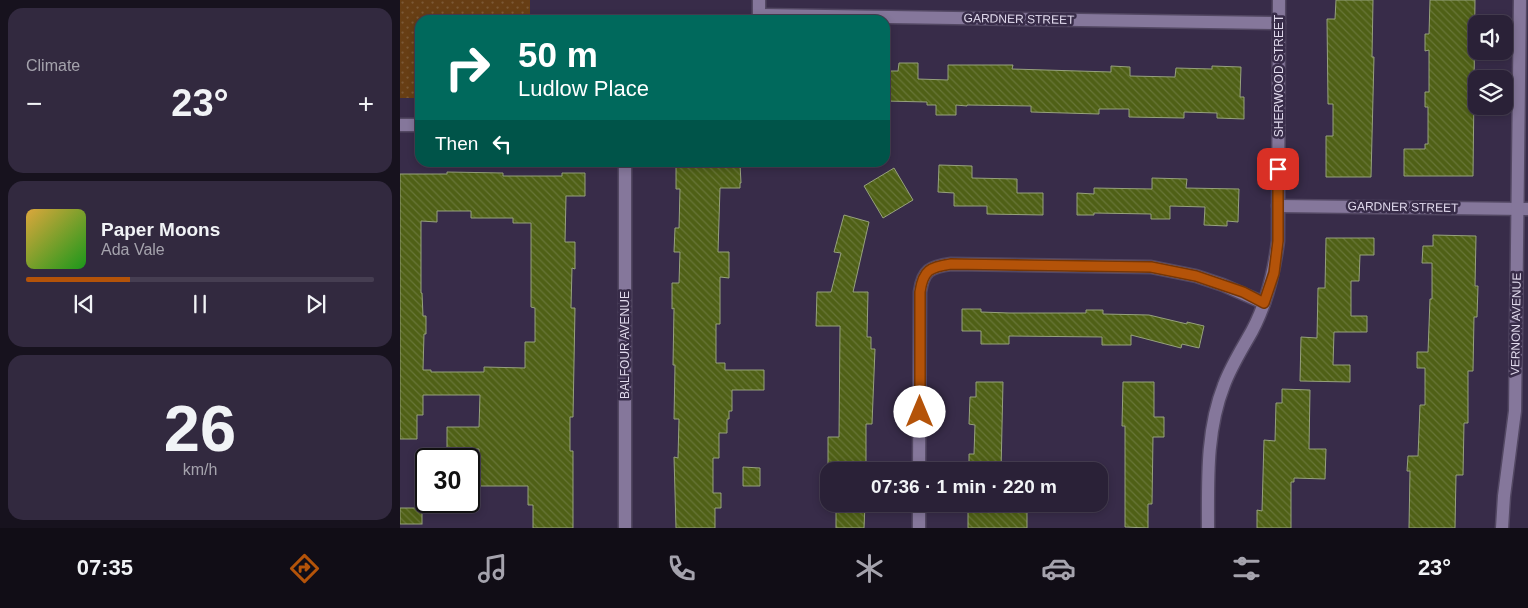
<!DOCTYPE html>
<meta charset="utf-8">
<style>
body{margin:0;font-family:Helvetica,sans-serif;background:#32293f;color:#f1f3f6;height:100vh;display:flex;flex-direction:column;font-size:19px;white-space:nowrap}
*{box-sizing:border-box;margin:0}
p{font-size:16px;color:#a5a3ad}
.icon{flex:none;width:28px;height:28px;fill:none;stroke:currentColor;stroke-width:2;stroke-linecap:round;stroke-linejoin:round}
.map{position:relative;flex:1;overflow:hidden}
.sheet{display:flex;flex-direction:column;gap:8px;padding:8px;background:#17121e;width:400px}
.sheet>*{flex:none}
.hud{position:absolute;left:15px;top:15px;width:475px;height:152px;border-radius:15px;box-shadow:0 2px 8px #0003,0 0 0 1px #463e52;background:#00695c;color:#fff;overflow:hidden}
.tools{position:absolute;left:1068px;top:15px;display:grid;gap:10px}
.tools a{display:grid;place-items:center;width:45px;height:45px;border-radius:10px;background:#2a2137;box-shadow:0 2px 8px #0003,0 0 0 1px #463e52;font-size:25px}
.speed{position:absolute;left:15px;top:448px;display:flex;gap:10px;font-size:25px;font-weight:700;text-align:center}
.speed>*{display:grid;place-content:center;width:65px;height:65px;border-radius:50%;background:#2a2137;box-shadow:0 2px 8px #0003,0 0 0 1px #463e52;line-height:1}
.speed .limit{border:2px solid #111;border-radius:8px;background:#fff;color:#111}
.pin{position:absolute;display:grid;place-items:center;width:42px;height:42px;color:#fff;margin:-21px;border-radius:10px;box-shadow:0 2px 8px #0006}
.me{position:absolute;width:55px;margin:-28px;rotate:0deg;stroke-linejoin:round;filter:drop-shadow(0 0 4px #0008)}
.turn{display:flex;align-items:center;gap:18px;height:105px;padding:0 20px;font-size:22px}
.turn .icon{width:65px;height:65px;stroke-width:2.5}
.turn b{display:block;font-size:35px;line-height:42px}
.then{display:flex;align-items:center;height:48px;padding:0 20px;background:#0003;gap:10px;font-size:19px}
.big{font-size:38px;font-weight:700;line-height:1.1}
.sheet .card{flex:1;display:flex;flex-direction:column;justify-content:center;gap:8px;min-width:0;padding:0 18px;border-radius:15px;background:#32293f}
.sheet .dial{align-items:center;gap:0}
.dial b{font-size:65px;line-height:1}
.song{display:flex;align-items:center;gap:15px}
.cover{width:60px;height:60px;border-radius:8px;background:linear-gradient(135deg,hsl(40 70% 55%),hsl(120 70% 35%))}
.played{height:5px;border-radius:2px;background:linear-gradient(90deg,#b45309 30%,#463e52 30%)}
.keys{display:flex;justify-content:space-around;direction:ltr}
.heat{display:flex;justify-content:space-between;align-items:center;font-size:28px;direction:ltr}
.trip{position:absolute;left:420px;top:462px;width:288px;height:50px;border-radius:15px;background:#2a2137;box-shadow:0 2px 8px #0003,0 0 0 1px #463e52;font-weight:700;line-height:50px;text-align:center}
.menu{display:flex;height:80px;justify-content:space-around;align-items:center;background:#110d16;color:#a5a3ad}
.menu .icon{width:35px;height:35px}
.menu .current{color:#b45309}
.menu b{font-size:22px;color:#f1f3f6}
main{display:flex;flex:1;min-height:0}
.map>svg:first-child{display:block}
.park{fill:url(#park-dots)}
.building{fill:url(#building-back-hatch);stroke:#96a17d;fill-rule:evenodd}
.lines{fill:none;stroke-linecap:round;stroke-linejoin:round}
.minor-casing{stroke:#534863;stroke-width:15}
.minor{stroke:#85779b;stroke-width:12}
.route-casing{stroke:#753606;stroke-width:12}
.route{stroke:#b45309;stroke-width:9}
.labels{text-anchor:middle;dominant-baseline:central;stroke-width:5;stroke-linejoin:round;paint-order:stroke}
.street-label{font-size:12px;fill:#e1daed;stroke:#382c49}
</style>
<main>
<section class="sheet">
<div class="card"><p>Climate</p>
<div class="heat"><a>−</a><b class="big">23°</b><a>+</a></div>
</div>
<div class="card">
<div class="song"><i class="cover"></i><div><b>Paper Moons</b><p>Ada Vale</p></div></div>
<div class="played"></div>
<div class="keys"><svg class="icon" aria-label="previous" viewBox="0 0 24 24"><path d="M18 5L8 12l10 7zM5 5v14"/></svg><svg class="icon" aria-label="pause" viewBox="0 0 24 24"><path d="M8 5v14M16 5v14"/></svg><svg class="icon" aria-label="next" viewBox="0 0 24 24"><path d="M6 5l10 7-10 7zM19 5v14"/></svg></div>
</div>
<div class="card dial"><b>26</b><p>km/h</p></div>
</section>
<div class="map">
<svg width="1128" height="528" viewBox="0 0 1128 528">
<defs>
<pattern id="park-dots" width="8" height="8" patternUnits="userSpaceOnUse" patternTransform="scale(1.25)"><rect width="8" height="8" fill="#673e14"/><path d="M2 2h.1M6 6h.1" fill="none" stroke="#7c5936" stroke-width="1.8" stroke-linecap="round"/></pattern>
<pattern id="building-back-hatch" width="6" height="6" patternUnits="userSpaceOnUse" patternTransform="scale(1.25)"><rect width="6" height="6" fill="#4f6016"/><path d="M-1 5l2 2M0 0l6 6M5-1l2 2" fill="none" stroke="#687638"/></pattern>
</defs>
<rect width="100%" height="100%" fill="#382c49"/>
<!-- park -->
<polygon class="park" points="0,0 130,0 130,20 20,20 20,98 0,98"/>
<!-- building -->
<g class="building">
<polygon points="936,0 973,0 972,57 974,57 971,177 926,177 926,136 933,136 933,104 928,104 927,19 935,19"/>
<polygon points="1030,0 1075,0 1073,176 1004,176 1004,149 1025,149 1025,144 1028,144 1028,107 1025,107 1025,92 1029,92 1029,50 1025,51 1025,34 1029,34"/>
<polygon points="499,63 518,63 518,79 548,80 548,65 613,65 612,69 711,72 711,66 730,67 730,76 775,77 776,68 812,69 812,66 841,67 840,97 844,97 844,119 817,118 817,113 784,112 784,118 729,117 729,109 699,109 699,114 631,112 631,106 567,105 567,106 556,105 556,115 536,115 536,105 527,105 527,102 485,101 485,71 498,71"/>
<polygon points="320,164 340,164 341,183 340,183 340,188 320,188 318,252 329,252 329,278 320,277 320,324 316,324 316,363 325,363 325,370 364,370 364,390 332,390 332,411 329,411 329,419 327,419 327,433 319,433 319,458 313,458 313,493 321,493 321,508 315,508 315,528 276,528 274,457 278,458 279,419 274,419 275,365 273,365 274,308 272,309 272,283 279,283 280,252 274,252 275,228 279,228 280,189 276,189 276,166 320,166"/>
<polygon points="539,165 572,166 572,178 617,179 617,193 643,193 643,215 587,214 587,206 554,206 554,193 538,192"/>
<polygon points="494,168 513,200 483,218 464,186"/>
<path d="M47,172L103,173V176H162V173H185V196H166L165,242H175V269L172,268L171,308H175L173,417H170V451H173V528H133V505H128V486H79V449H47V427H79L80,395H23V415H17V439H0V174H47ZM37,211H71V218H113V223H131V307L135,308V342H125V368L84,367V372H31V370H23L24,334H26V316H23L22,293H21V221L37,222Z"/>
<polygon points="752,178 787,179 786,188 839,189 838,222 827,221 827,226 804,225 805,207 770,206 770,219 751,219 751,214 694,213 694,215 677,215 677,193 694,194 694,188 752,189"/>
<polygon points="444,215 469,222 453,292 468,292 467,337 471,337 471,349 475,349 472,424 466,424 466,471 428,471 428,437 439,437 440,326 416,326 417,292 431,292 441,253 434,252"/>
<polygon points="1033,235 1076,236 1075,286 1078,286 1077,317 1074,317 1073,371 1068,371 1068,423 1064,423 1063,475 1056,475 1055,528 1009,528 1010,471 1007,471 1008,456 1018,456 1020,405 1025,405 1025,368 1017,368 1017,352 1028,352 1030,299 1032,299 1032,263 1022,263 1023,246 1033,246"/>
<polygon points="926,238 974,238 974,255 960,255 959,281 951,281 951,316 967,316 967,332 934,332 933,365 950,365 950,382 900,381 901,337 917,338 918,288 925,288"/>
<polygon points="562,309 581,309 581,312 609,313 686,313 686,310 703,310 703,314 749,315 787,324 787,322 804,326 799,348 782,344 781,348 731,335 731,345 702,345 702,337 609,336 609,344 581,344 581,331 562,331"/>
<polygon points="576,382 603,382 601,471 569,471 569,454 574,454 575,425 569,424 570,397 576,397"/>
<polygon points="723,382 754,382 754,417 764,417 764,437 753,437 752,504 748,504 748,528 725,527 725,426 722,426"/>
<polygon points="882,389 910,390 909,449 926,449 925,479 894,478 894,482 891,482 891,528 857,528 857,510 862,511 864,440 875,441 876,403 882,403"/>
<polygon points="343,467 360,468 360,486 343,486"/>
<polygon points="436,504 465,504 464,528 436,528"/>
<polygon points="573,504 620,504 620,509 627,509 627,528 568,528 568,508 573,508"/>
<rect x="0" y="508" width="22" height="16"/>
</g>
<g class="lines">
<!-- minor casing -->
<g class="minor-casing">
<g id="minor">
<polyline points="359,15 879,23"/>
<polyline points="359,20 359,0"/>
<polyline points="0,125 20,125"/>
<polyline points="225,162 225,528"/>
<polyline points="878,206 1128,209"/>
<path d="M519,471L520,292C523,270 530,267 551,264L751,267L796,276L823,285L864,303"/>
<polyline points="519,528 519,504"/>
<path d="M808,528C808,481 806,430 824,385C831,366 842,349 852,331C867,303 874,272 878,241L879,0"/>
<polyline points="1102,528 1104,496 1115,411 1120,0"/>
</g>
</g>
<!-- minor -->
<use href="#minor" class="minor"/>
</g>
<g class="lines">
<!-- route casing -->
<g class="route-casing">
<path id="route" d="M520,412V292C523,270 530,267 551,264L751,267L796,276L843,292L864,303L874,273L878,241V169"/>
</g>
<!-- route -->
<use href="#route" class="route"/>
</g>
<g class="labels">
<!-- street labels -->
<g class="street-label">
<text transform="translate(619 19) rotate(1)">GARDNER STREET</text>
<text transform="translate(879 76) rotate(-90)">SHERWOOD STREET</text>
<text transform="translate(1003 207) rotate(1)">GARDNER STREET</text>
<text transform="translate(1116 324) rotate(-89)">VERNON AVENUE</text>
<text transform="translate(225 345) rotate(-90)">BALFOUR AVENUE</text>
</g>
</g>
</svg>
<div class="tools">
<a><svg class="icon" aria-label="sound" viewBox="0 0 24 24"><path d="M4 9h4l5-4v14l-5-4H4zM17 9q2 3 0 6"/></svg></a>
<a><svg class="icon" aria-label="layers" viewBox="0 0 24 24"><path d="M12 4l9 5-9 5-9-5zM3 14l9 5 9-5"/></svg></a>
</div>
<div class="speed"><div class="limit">30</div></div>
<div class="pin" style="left:878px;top:169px;background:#d93025"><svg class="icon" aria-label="arrive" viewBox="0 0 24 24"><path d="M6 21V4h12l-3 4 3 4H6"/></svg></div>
<svg class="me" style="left:520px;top:412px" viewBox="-20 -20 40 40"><circle r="19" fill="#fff"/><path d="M0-13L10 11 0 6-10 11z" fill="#b45309"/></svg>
<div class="trip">07:36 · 1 min · 220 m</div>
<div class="hud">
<div class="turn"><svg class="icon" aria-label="right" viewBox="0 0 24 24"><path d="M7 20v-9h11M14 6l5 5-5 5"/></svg><div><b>50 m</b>Ludlow Place</div></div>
<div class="then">Then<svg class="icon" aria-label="left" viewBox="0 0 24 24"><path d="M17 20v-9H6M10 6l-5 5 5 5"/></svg></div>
</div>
</div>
</main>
<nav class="menu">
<b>07:35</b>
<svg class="icon current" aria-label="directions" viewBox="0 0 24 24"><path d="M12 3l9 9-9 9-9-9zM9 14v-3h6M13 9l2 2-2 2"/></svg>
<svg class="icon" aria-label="music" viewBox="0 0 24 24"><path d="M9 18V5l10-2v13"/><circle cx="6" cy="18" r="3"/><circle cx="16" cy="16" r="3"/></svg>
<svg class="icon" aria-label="phone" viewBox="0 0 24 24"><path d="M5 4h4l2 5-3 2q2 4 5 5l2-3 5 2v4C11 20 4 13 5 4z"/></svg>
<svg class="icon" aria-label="climate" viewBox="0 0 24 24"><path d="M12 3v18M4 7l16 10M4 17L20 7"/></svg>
<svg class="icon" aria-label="car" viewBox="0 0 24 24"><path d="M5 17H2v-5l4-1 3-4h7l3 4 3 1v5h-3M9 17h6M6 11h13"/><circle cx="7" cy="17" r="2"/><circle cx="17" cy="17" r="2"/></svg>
<svg class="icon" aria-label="filters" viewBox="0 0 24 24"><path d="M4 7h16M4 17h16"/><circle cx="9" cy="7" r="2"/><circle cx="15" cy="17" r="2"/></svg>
<b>23°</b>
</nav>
